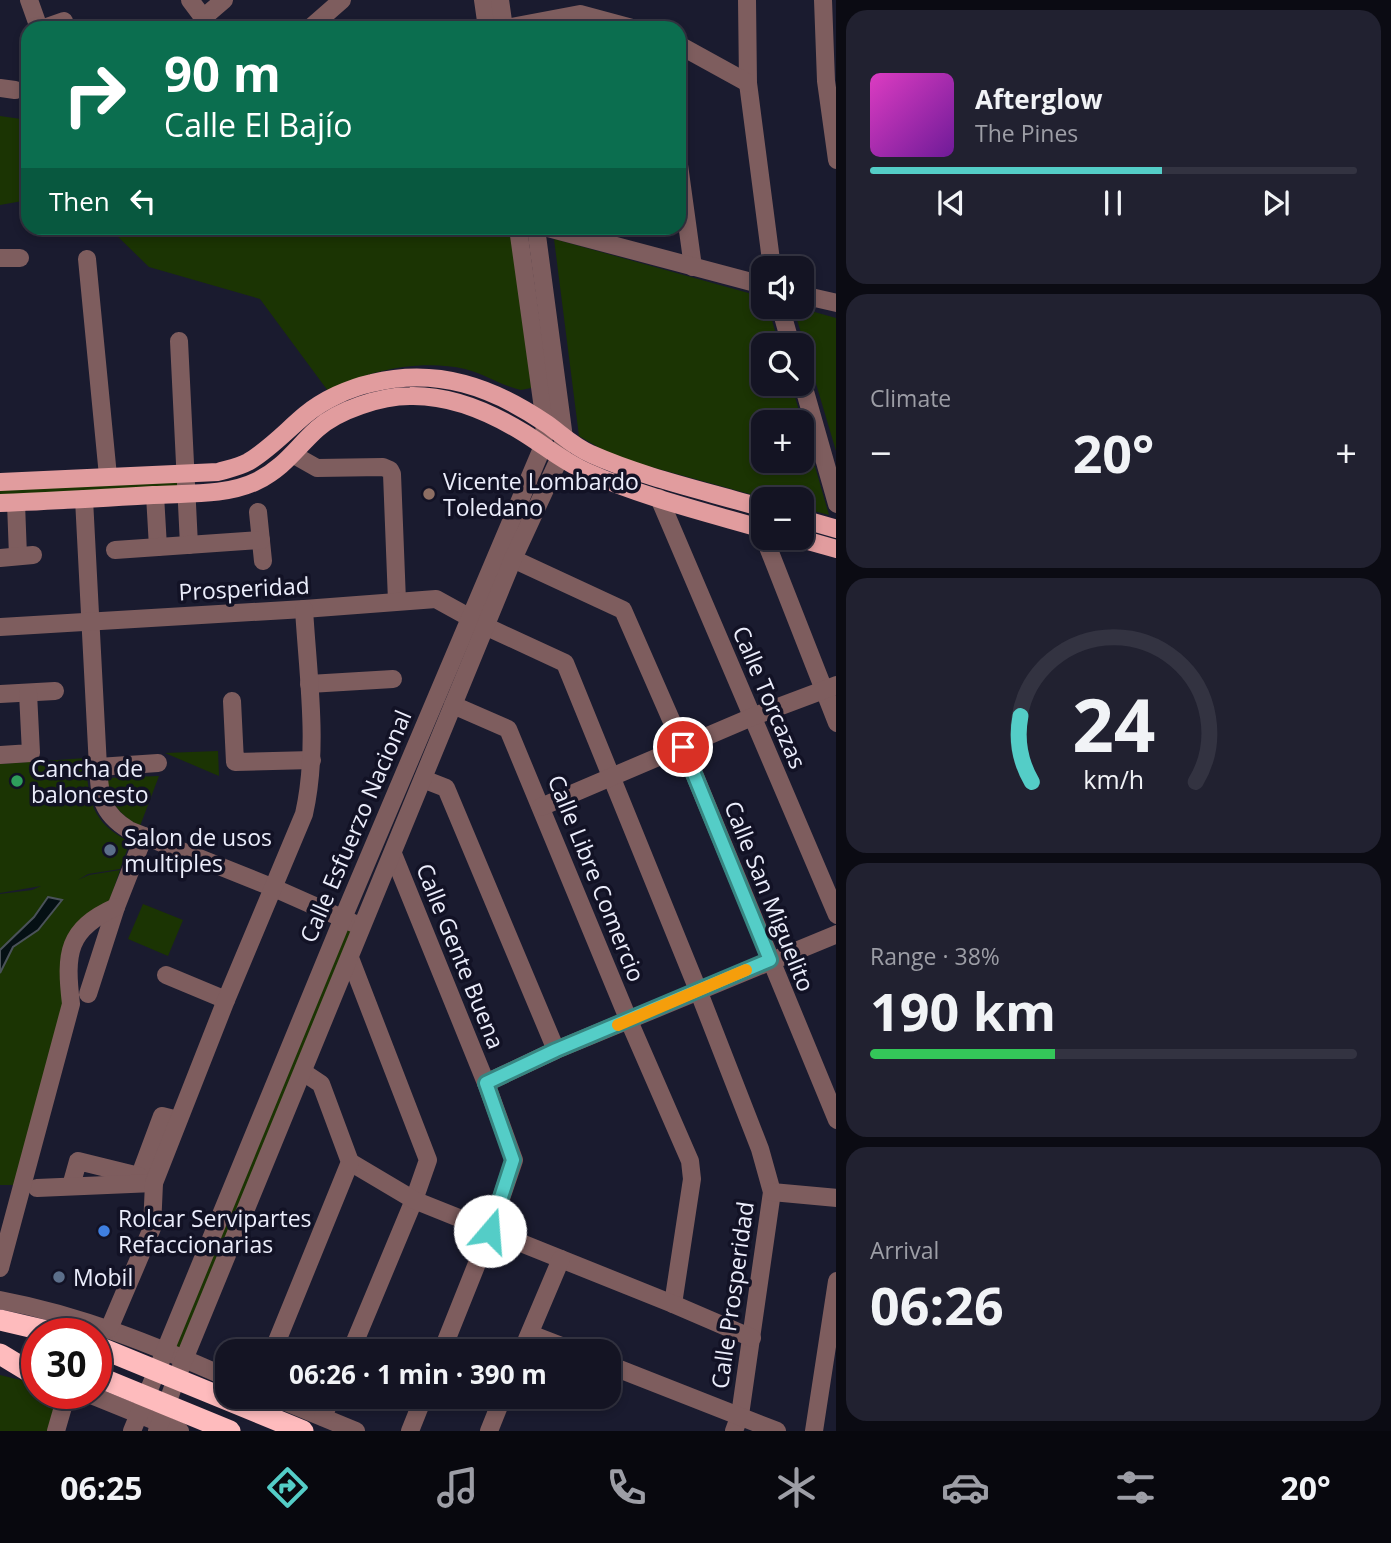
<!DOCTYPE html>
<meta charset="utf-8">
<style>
body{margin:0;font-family:"Open Sans",sans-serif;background:#212130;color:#f1f3f6;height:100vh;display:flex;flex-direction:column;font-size:26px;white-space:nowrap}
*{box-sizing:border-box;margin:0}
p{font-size:23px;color:#9d9ea6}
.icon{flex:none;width:38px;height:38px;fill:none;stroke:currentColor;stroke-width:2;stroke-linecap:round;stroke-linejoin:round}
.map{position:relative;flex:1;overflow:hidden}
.sheet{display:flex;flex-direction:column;gap:10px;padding:10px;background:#0b0b13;width:555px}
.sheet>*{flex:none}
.guide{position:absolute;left:21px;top:21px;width:665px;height:214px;border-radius:21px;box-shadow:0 4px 10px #0003,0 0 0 2px #333341;background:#0b6e4f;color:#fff;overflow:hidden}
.fabs{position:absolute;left:751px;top:256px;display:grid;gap:14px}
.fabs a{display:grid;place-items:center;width:63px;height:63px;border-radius:14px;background:#141423;box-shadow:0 4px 10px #0003,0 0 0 2px #333341;font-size:35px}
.speed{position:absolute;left:21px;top:1318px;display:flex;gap:14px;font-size:35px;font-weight:700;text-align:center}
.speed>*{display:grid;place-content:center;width:91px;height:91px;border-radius:50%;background:#141423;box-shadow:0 4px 10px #0003,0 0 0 2px #333341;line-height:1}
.speed .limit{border:10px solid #d22;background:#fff;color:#111}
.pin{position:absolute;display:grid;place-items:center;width:60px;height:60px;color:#fff;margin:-30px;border:4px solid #fff;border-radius:50%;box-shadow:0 2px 7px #0007}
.me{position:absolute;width:77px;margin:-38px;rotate:18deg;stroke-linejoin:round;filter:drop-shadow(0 0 5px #0008)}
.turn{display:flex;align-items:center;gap:24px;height:147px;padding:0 28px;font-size:32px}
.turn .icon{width:91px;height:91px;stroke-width:2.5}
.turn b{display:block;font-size:49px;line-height:60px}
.then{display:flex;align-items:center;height:66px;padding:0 28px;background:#0003;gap:14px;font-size:26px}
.big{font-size:52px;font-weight:700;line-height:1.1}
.sheet .widget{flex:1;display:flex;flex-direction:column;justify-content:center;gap:10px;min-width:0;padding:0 24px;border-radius:21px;background:#212130}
.sheet .dial{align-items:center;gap:0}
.dial svg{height:182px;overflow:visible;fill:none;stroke:#333341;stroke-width:7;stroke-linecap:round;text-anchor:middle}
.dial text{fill:#f1f3f6;stroke:none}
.song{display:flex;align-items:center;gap:21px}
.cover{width:84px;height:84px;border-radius:10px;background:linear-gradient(135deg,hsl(310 70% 55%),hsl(280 70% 35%))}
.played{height:7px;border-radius:4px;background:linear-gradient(90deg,#54cdc7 60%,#333341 60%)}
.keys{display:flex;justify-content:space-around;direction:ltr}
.heat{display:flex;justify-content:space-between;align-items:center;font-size:38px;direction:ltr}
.charge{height:10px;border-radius:5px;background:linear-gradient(90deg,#34c759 38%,#333341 0)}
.trip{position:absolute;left:215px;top:1339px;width:406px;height:70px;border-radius:21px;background:#141423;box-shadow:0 4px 10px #0003,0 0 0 2px #333341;font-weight:700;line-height:70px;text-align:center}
.dock{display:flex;height:112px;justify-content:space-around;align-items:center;background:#08080e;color:#9d9ea6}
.dock .icon{width:49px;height:49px}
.dock .on{color:#54cdc7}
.dock b{font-size:32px;color:#f1f3f6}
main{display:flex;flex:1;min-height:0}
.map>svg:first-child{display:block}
.green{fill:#1b3403;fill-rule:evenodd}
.water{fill:#051014;stroke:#4a5259;stroke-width:2}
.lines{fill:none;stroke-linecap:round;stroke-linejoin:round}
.minor{stroke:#7e5d5e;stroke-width:18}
.major{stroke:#e19c9e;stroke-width:18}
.highway{stroke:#febbbd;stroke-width:21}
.route-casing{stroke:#378581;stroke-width:18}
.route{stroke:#54cdc7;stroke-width:12}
.slow{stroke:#f59e0b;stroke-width:12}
.education-dot{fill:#8d6e63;stroke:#121225;stroke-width:2.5}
.leisure-dot{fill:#2e9e5b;stroke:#121225;stroke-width:2.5}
.service-dot{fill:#5c6f8a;stroke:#121225;stroke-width:2.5}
.shop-dot{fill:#3f7fe0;stroke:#121225;stroke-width:2.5}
.labels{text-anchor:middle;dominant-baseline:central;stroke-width:7;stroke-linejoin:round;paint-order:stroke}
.poi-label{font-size:23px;fill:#ebedfb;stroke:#121225;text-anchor:start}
.street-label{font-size:23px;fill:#ebedfb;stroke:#121225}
</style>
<main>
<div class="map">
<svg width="837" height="1431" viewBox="0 0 837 1431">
<rect width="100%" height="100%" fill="#1a1b2f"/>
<!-- green -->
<g class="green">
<polygon points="0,116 28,120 28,200 0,205"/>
<path d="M109,228H510L533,383L531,388L521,390C502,386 485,374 465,369C421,359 368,370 328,391L260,299L149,267Z"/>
<path d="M554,239L763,297V306H768L779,345H763V383H791L829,515L802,508V499H768L615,457L579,436ZM763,422H802V460H763Z"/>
<polygon points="793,306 836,318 836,451"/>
<polygon points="182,482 182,488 0,497 0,490"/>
<polygon points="218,751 219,776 165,753"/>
<path d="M86,758C88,799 90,822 130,842L120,869L88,874L78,880L89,875L120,870L109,903L91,911L76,924L65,1002L16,1185H0V894L32,890L41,886L0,893V764Z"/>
<path d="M159,776L140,826C119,815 109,802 107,778Z"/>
<polygon points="143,904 183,920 168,956 128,939"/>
<polygon points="344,926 355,930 184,1350 173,1346"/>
<polygon points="0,1375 37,1384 37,1393 60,1393 49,1431 0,1431"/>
</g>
<!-- water -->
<polygon class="water" points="48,897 62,900 38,930 13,947 0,973 0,950 34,917"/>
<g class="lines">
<!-- minor -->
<g class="minor">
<polyline points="29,0 39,28"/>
<polyline points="190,0 211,28"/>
<polyline points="483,0 487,28"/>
<polyline points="500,0 504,28"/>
<polyline points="747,0 748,83 772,268"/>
<polyline points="823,0 826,81 837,160"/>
<polyline points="203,18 224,0"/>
<polyline points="44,28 64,21"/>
<polyline points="310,28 342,0"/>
<polyline points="506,28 580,14 632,28"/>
<polyline points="679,45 748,83"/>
<polyline points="0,88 15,90"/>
<polyline points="679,165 693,267"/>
<polyline points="548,228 763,285"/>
<polyline points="0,258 20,258"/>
<polyline points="87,259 108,476"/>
<polyline points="802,295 837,303"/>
<polyline points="780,306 791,345"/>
<polyline points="179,341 189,545"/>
<polyline points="802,381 837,504"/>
<polyline points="294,455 317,468 383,467 390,470 392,474 397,601"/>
<polyline points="155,495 158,547"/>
<polyline points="659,498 837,915"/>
<path d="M84,499L98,767C100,797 101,813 129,830L274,888L353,923"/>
<polyline points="16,503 18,556"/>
<polyline points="258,512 263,561"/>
<polyline points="764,537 837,723"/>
<polyline points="115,550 261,540"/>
<polyline points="0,558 33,555"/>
<polyline points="513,559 623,610 683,747 837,1120"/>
<polyline points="0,627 304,609 436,599 485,626 565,663 698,990 760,1149 772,1192 740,1415 734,1431"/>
<polyline points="309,684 393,679"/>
<polyline points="0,694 55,691"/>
<polyline points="232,701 235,762 312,760"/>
<polyline points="453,705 508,729 629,1021 690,1161 692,1179 673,1304"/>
<polyline points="0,755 31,753 28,693"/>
<polyline points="98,767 158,763"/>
<polyline points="423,779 446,788 556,1050"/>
<polyline points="541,807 752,717 837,685"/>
<polyline points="393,854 486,1083 514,1160 490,1231 442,1351"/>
<polyline points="350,958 428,1160 414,1200 351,1351"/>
<polyline points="166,975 226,1000"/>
<polyline points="88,994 116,907 144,836"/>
<polyline points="486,1083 556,1050 837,934"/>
<polyline points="350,1162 414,1200 673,1304 752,1338"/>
<polyline points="137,1183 162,1116 178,1120"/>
<polyline points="71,1186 78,1161 139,1176"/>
<polyline points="37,1188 154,1183"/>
<polyline points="772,1192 837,1198"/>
<path d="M0,1268L71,1004C65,953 67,929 116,907"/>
<path d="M0,1300C80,1315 154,1345 228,1378"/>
<path d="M109,1329L152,1228L154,1183L226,1000L304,814C319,748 308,677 304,609"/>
<polyline points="530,1334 574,1351"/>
<polyline points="273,1351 350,1162 321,1084 303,1072"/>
<polyline points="522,1351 561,1259"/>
<polyline points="609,1365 777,1431"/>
<polyline points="86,1393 180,1431"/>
<polyline points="271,1396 356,1431"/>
<polyline points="323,1417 332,1396"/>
<polyline points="56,1431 67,1393"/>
<polyline points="132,1431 343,918 543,446 545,423 518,228"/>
<polyline points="157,1431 176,1379 513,559 560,457 564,438 536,228"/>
<polyline points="410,1431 424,1396"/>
<polyline points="489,1431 503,1396"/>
<polyline points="814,1431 837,1281"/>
</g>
<!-- major -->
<g class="major">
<path d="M0,482L218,472C228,469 239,467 248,462C270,449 286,431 305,415C323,400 349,388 372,383C437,367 493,387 547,424C561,434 574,447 591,454C645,478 706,491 763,508"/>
<path d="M0,503C51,501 102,498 153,495C186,493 227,496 257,481C285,467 296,448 317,429C338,410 381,396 410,396C451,395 490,412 524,433C545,446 564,462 587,472C643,497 704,512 763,529"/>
<polyline points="802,519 837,529"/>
<polyline points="794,537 837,549"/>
</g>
<!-- highway -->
<g class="highway">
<polyline points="0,1320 60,1334"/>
<polyline points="96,1346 303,1431"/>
<polyline points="0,1354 33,1374"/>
<polyline points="96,1376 230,1431"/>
</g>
</g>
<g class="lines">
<!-- route casing -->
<g class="route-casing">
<polyline id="route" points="490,1231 513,1160 486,1083 556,1050 770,960 683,747"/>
</g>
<!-- route -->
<use href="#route" class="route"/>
<!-- slow -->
<polyline class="slow" points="618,1025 746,970"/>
</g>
<!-- markers -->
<circle class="education-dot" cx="429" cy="494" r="7"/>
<circle class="leisure-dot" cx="17" cy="781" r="7"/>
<g class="service-dot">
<circle cx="110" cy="850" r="7"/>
<circle cx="59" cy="1277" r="7"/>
</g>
<circle class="shop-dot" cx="104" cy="1231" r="7"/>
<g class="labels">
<!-- poi labels -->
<g class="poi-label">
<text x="443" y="481">Vicente Lombardo<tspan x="443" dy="26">Toledano</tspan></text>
<text x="31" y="768">Cancha de<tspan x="31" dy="26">baloncesto</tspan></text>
<text x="124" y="837">Salon de usos<tspan x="124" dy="26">multiples</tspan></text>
<text x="118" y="1218">Rolcar Servipartes<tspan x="118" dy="26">Refaccionarias</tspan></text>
<text x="73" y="1277">Mobil</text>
</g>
<!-- street labels -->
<g class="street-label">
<text transform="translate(244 588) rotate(-3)">Prosperidad</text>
<text transform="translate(770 697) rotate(67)">Calle Torcazas</text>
<text transform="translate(355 826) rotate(-67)">Calle Esfuerzo Nacional</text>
<text transform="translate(597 878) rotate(68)">Calle Libre Comercio</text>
<text transform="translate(770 896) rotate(68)">Calle San Miguelito</text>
<text transform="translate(461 956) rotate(68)">Calle Gente Buena</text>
<text transform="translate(732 1295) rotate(-82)">Calle Prosperidad</text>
</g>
</g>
</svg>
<div class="fabs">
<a><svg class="icon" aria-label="sound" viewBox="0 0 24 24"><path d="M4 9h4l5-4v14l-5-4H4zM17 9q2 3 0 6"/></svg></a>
<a><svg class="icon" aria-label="search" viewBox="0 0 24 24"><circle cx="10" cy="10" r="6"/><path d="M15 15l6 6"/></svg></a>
<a>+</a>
<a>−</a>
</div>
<div class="speed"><div class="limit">30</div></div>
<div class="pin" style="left:683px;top:747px;background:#d93025"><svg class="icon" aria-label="arrive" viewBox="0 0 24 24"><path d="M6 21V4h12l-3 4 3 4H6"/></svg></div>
<svg class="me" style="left:490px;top:1231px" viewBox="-20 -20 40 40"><circle r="19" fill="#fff"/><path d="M0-13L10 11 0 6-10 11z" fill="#54cdc7"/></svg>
<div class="trip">06:26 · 1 min · 390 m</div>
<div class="guide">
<div class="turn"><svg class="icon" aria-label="right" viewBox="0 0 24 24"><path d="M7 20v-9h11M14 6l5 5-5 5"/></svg><div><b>90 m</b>Calle El Bajío</div></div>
<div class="then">Then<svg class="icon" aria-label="left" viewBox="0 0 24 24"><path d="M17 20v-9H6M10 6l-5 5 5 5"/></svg></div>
</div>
</div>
<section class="sheet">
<div class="widget">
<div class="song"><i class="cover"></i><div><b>Afterglow</b><p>The Pines</p></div></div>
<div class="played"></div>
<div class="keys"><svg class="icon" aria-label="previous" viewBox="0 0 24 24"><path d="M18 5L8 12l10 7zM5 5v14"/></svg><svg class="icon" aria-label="pause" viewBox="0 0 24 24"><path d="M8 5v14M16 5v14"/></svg><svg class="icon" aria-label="next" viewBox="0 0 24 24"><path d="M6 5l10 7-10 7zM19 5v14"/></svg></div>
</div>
<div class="widget"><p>Climate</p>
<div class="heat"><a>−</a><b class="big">20°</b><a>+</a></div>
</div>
<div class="widget dial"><svg viewBox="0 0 100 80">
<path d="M14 69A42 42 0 1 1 86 69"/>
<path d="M14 69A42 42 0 0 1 9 40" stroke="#54cdc7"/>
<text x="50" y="56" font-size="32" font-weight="700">24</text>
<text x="50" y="72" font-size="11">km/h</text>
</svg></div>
<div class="widget"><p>Range · 38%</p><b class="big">190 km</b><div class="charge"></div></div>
<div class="widget"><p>Arrival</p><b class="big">06:26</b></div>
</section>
</main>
<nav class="dock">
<b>06:25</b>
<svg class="icon on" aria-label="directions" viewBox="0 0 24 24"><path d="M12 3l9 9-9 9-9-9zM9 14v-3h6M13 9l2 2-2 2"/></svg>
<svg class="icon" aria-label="music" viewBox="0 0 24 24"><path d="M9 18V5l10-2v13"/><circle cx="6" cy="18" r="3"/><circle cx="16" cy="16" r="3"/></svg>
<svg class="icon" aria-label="phone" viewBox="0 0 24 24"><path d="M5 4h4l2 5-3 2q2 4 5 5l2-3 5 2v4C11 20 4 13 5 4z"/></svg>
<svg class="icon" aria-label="climate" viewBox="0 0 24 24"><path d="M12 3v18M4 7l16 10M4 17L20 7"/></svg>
<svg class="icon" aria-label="car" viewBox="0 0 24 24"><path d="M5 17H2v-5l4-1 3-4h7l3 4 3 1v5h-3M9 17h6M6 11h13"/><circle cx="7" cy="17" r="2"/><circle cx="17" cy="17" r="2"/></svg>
<svg class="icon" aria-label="filters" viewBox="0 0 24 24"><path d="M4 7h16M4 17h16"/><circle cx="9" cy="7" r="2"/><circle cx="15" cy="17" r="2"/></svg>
<b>20°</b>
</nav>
